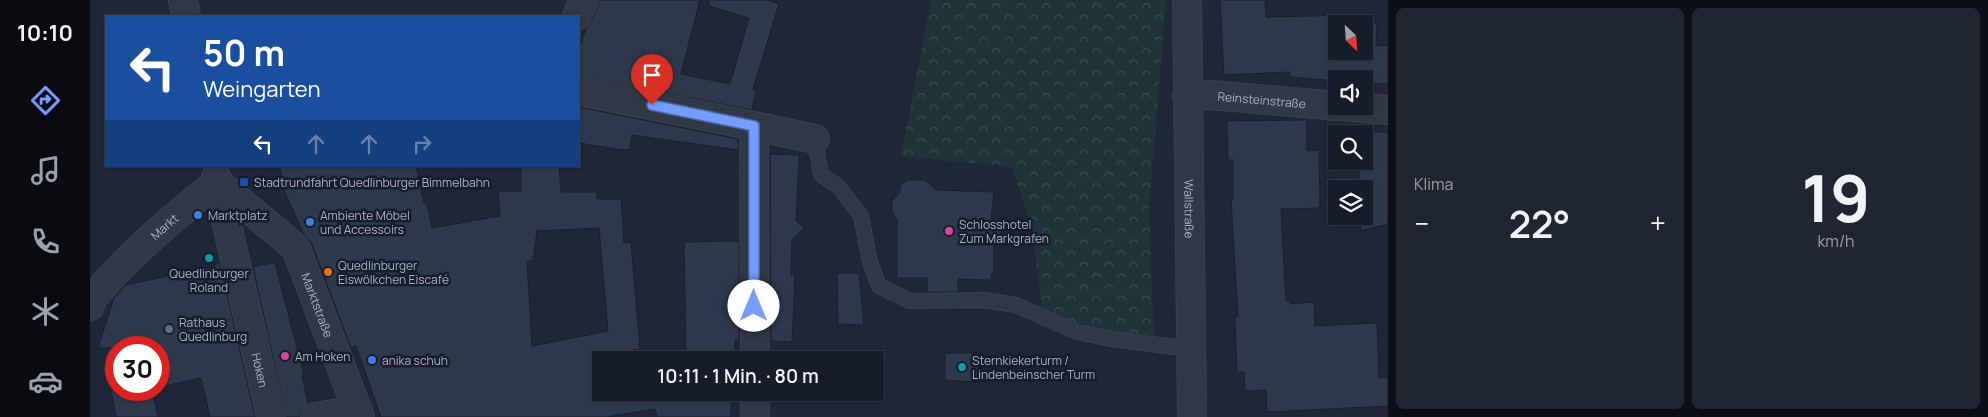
<!DOCTYPE html>
<html lang="de">
<meta charset="utf-8">
<style>
body{margin:0;font-family:Manrope,sans-serif;background:#1f2531;color:#f1f3f6;height:100vh;display:flex;flex-direction:column;font-size:19px;white-space:nowrap}
*{box-sizing:border-box;margin:0}
p{font-size:16px;color:#9ea1a8}
.icon{flex:none;width:28px;height:28px;fill:none;stroke:currentColor;stroke-width:2;stroke-linecap:round;stroke-linejoin:round}
.map{position:relative;flex:1;overflow:hidden}
.sheet{display:flex;flex-direction:column;gap:8px;padding:8px;background:#0c0f17;width:600px}
.sheet>*{flex:none}
.hud{position:absolute;left:15px;top:15px;width:475px;height:152px;border-radius:0px;box-shadow:0 1px 4px #0004,0 0 0 1px #353a46;background:#1a4fa0;color:#fff;overflow:hidden}
.needle{width:32px;rotate:155deg}
.buttons{position:absolute;left:1238px;top:15px;display:grid;gap:10px}
.buttons a{display:grid;place-items:center;width:45px;height:45px;border-radius:0px;background:#161c29;box-shadow:0 1px 4px #0004,0 0 0 1px #353a46;font-size:25px}
.speed{position:absolute;left:15px;top:336px;display:flex;gap:10px;font-size:25px;font-weight:700;text-align:center}
.speed>*{display:grid;place-content:center;width:65px;height:65px;border-radius:50%;background:#161c29;box-shadow:0 1px 4px #0004,0 0 0 1px #353a46;line-height:1}
.speed .limit{border:8px solid #d22;background:#fff;color:#111}
.pin{position:absolute;display:grid;place-items:center;width:42px;height:42px;color:#fff;margin:-51px -21px;border-radius:50% 50% 50% 0;rotate:-45deg;box-shadow:0 0 5px #0007}
.pin .icon{rotate:45deg}
.me{position:absolute;width:55px;margin:-28px;rotate:0deg;stroke-linejoin:round;filter:drop-shadow(0 0 4px #0008)}
.turn{display:flex;align-items:center;gap:18px;height:105px;padding:0 15px;font-size:22px}
.turn .icon{width:65px;height:65px;stroke-width:2.5}
.turn b{display:block;font-size:35px;line-height:42px}
.lanes{display:flex;align-items:center;height:48px;padding:0 15px;background:#0003;justify-content:center;gap:25px;direction:ltr}
.lanes .off{opacity:.35}
.big{font-size:38px;font-weight:600;line-height:1.1}
.sheet .widget{flex:1;display:flex;flex-direction:column;justify-content:center;gap:8px;min-width:0;padding:0 18px;border-radius:8px;background:#1f2531}
.sheet .dial{align-items:center;gap:0}
.dial b{font-size:65px;line-height:1}
.heat{display:flex;justify-content:space-between;align-items:center;font-size:28px;direction:ltr}
.sheet .tiles{flex:1;display:grid;gap:8px;grid-template-columns:repeat(2,1fr)}
.trip{position:absolute;left:502px;top:351px;width:292px;height:50px;border-radius:0px;background:#161c29;box-shadow:0 1px 4px #0004,0 0 0 1px #353a46;font-weight:600;line-height:50px;text-align:center}
main{display:flex;flex:1;min-height:0}
.tab-bar{display:flex;flex-direction:column;width:90px;justify-content:space-around;align-items:center;background:#090b10;color:#9ea1a8}
.tab-bar .icon{width:35px;height:35px}
.tab-bar .on{color:#759dff}
.tab-bar b{font-size:22px;color:#f1f3f6}
.map>svg:first-child{display:block}
.park{fill:url(#park-crowns)}
.building{fill:#2f394e;stroke:#191f2e;fill-rule:evenodd}
.lines{fill:none;stroke-linecap:round;stroke-linejoin:round}
.lane-casing{stroke:#3b4151;stroke-width:16}
.street-casing{stroke:#3b4151;stroke-width:30}
.lane{stroke:#313847;stroke-width:14}
.street{stroke:#313847;stroke-width:28}
.route-casing{stroke:#4c66a6;stroke-width:12}
.route{stroke:#759dff;stroke-width:9}
.transit-dot{fill:#1a4fb4;stroke:#171d2c;stroke-width:2}
.shop-dot{fill:#3f7fe0;stroke:#171d2c;stroke-width:2}
.hotel-dot{fill:#d1479c;stroke:#171d2c;stroke-width:2}
.culture-dot{fill:#0f9aa8;stroke:#171d2c;stroke-width:2}
.food-dot{fill:#e8710a;stroke:#171d2c;stroke-width:2}
.service-dot{fill:#5c6f8a;stroke:#171d2c;stroke-width:2}
.labels{text-anchor:middle;dominant-baseline:central;stroke-width:5;stroke-linejoin:round;paint-order:stroke}
.street-label{font-size:12px;fill:#abb2c5;stroke:#171d2c}
.poi-label{font-size:12px;fill:#abb2c5;stroke:#171d2c;text-anchor:start}
</style>
<main>
<nav class="tab-bar">
<b>10:10</b>
<svg class="icon on" aria-label="directions" viewBox="0 0 24 24"><path d="M12 3l9 9-9 9-9-9zM9 14v-3h6M13 9l2 2-2 2"/></svg>
<svg class="icon" aria-label="music" viewBox="0 0 24 24"><path d="M9 18V5l10-2v13"/><circle cx="6" cy="18" r="3"/><circle cx="16" cy="16" r="3"/></svg>
<svg class="icon" aria-label="phone" viewBox="0 0 24 24"><path d="M5 4h4l2 5-3 2q2 4 5 5l2-3 5 2v4C11 20 4 13 5 4z"/></svg>
<svg class="icon" aria-label="climate" viewBox="0 0 24 24"><path d="M12 3v18M4 7l16 10M4 17L20 7"/></svg>
<svg class="icon" aria-label="car" viewBox="0 0 24 24"><path d="M5 17H2v-5l4-1 3-4h7l3 4 3 1v5h-3M9 17h6M6 11h13"/><circle cx="7" cy="17" r="2"/><circle cx="17" cy="17" r="2"/></svg>
</nav>
<div class="map">
<svg width="1298" height="417" viewBox="0 0 1298 417">
<defs>
<pattern id="park-crowns" width="20" height="18" patternUnits="userSpaceOnUse" patternTransform="scale(1.25)"><rect width="20" height="18" fill="#1f3338"/><path d="M2 6a3 3 0 1 1 6 0M12 15a3 3 0 1 1 6 0" fill="none" stroke="#3d4e53"/></pattern>
</defs>
<rect width="100%" height="100%" fill="#1e2637"/>
<!-- park -->
<polygon class="park" points="841,0 1076,0 1059,208 1064,336 985,326 952,311 942,227 922,167 811,156"/>
<!-- building -->
<g class="building">
<polygon points="509,0 610,0 591,74 640,84 659,18 619,6 619,0 677,0 689,4 663,89 666,90 662,110 489,76 489,48 496,29 501,22 508,6"/>
<path d="M1130,0H1175L1176,17L1260,15V22L1287,23L1286,45L1298,46V84L1274,83V79H1246V81L1200,77V72L1134,75ZM1246,24H1274V51H1246Z"/>
<polygon points="489,107 648,139 648,150 542,135 540,149 533,150 489,143"/>
<polygon points="1217,120 1217,151 1229,150 1230,208 1191,209 1196,301 1200,301 1200,304 1224,302 1225,326 1287,323 1289,378 1298,377 1298,406 1177,412 1176,390 1155,391 1154,372 1147,372 1145,317 1148,317 1141,199 1143,199 1143,160 1138,160 1137,121"/>
<polygon points="1272,130 1298,133 1298,224 1271,231 1270,218 1263,219 1263,216 1274,216 1274,189 1261,189 1261,187 1268,187 1270,161 1274,161"/>
<polygon points="680,154 709,155 706,221 714,228 702,240 701,275 705,275 702,342 681,341"/>
<path d="M190,166H326L334,203L337,204L342,228L410,216L408,191H431V166H469L471,192H507V199H531L534,243L541,242L550,349L511,356V392H641V417H567L565,409L517,417H291L266,346L261,348L221,242L213,233L194,190ZM509,228L518,331L442,346L437,262L443,260L447,231Z"/>
<polygon points="817,180 835,180 846,190 904,192 901,219 911,219 911,242 904,242 904,274 901,274 901,280 868,279 868,292 837,292 837,278 807,278 807,219 802,212 802,201 810,192 810,186"/>
<polygon points="649,241 649,340 645,340 645,360 596,360 594,242"/>
<polygon points="128,262 130,263 165,417 120,417 111,378 69,387 69,348 8,348 24,298 36,285 125,266"/>
<polygon points="181,263 182,264 185,263 214,375 212,375 218,404 211,411 210,417 196,417 163,267"/>
<polygon points="747,273 769,273 774,325 748,324"/>
<polygon points="855,353 890,353 888,382 855,380"/>
<polygon points="21,390 62,390 68,417 26,417"/>
</g>
<g class="lines">
<!-- lane casing -->
<g class="lane-casing">
<polyline id="lane" points="725,139 731,175 748,186 771,216 780,262 789,286 820,301 893,300 926,305 987,332 1021,339 1101,349"/>
</g>
<!-- street casing -->
<g class="street-casing">
<g id="street">
<polyline points="93,0 96,16"/>
<path id="s1" d="M1097,0L1102,417"/>
<polyline points="487,16 494,0"/>
<polyline points="489,91 664,126 665,360"/>
<path id="s2" d="M1097,96L1122,95L1246,106"/>
<polyline points="1251,106 1298,110"/>
<polyline points="664,126 725,139"/>
<path id="s3" d="M126,177L181,417"/>
<path id="s4" d="M127,182L206,248L270,417"/>
<path id="s5" d="M0,306L1,300C38,255 82,219 127,182"/>
<polyline points="665,392 665,417"/>
<polyline points="225,417 268,410"/>
</g>
</g>
<!-- lane -->
<use href="#lane" class="lane"/>
<!-- street -->
<use href="#street" class="street"/>
</g>
<g class="lines">
<!-- route casing -->
<g class="route-casing">
<polyline id="route" points="562,105 664,126 664,306"/>
</g>
<!-- route -->
<use href="#route" class="route"/>
</g>
<!-- markers -->
<rect class="transit-dot" x="149" y="177" width="10" height="10" rx="2.5"/>
<g class="shop-dot">
<circle cx="108" cy="215" r="5"/>
<circle cx="220" cy="222" r="5"/>
<circle cx="282" cy="360" r="5"/>
</g>
<g class="hotel-dot">
<circle cx="859" cy="231" r="5"/>
<circle cx="195" cy="356" r="5"/>
</g>
<g class="culture-dot">
<circle cx="119" cy="258" r="5"/>
<circle cx="872" cy="367" r="5"/>
</g>
<circle class="food-dot" cx="238" cy="272" r="5"/>
<circle class="service-dot" cx="79" cy="329" r="5"/>
<g class="labels">
<!-- street labels -->
<g class="street-label">
<text stroke="none"><textPath href="#s2" startOffset="75">Reinsteinstraße</textPath></text>
<text stroke="none"><textPath href="#s1" startOffset="209">Wallstraße</textPath></text>
<text stroke="none"><textPath href="#s5" startOffset="110">Markt</textPath></text>
<text stroke="none"><textPath href="#s4" startOffset="164">Marktstraße</textPath></text>
<text stroke="none"><textPath href="#s3" startOffset="198">Hoken</textPath></text>
</g>
<!-- poi labels -->
<g class="poi-label">
<text x="164" y="182">Stadtrundfahrt Quedlinburger Bimmelbahn</text>
<text x="118" y="215">Marktplatz</text>
<text x="230" y="215">Ambiente Möbel<tspan x="230" dy="14">und Accessoirs</tspan></text>
<text x="869" y="224">Schlosshotel<tspan x="869" dy="14">Zum Markgrafen</tspan></text>
<text x="248" y="265">Quedlinburger<tspan x="248" dy="14">Eiswölkchen Eiscafé</tspan></text>
<text x="119" y="273" text-anchor="middle">Quedlinburger<tspan x="119" dy="14">Roland</tspan></text>
<text x="89" y="322">Rathaus<tspan x="89" dy="14">Quedlinburg</tspan></text>
<text x="205" y="356">Am Hoken</text>
<text x="292" y="360">anika schuh</text>
<text x="882" y="360">Sternkiekerturm /<tspan x="882" dy="14">Lindenbeinscher Turm</tspan></text>
</g>
</g>
</svg>
<div class="buttons">
<a><svg class="needle" viewBox="-14 -14 28 28"><path d="M0-13l5 13h-10z" fill="#e53935"/><path d="M0 13l5-13h-10z" fill="#9ea1a8"/></svg></a>
<a><svg class="icon" aria-label="sound" viewBox="0 0 24 24"><path d="M4 9h4l5-4v14l-5-4H4zM17 9q2 3 0 6"/></svg></a>
<a><svg class="icon" aria-label="search" viewBox="0 0 24 24"><circle cx="10" cy="10" r="6"/><path d="M15 15l6 6"/></svg></a>
<a><svg class="icon" aria-label="layers" viewBox="0 0 24 24"><path d="M12 4l9 5-9 5-9-5zM3 14l9 5 9-5"/></svg></a>
</div>
<div class="speed"><div class="limit">30</div></div>
<div class="pin" style="left:562px;top:105px;background:#d93025"><svg class="icon" aria-label="arrive" viewBox="0 0 24 24"><path d="M6 21V4h12l-3 4 3 4H6"/></svg></div>
<svg class="me" style="left:664px;top:306px" viewBox="-20 -20 40 40"><circle r="19" fill="#fff"/><path d="M0-13L10 11 0 6-10 11z" fill="#759dff"/></svg>
<div class="trip">10:11 · 1 Min. · 80 m</div>
<div class="hud">
<div class="turn"><svg class="icon" aria-label="left" viewBox="0 0 24 24"><path d="M17 20v-9H6M10 6l-5 5 5 5"/></svg><div><b>50 m</b>Weingarten</div></div>
<div class="lanes"><svg class="icon" aria-label="left" viewBox="0 0 24 24"><path d="M17 20v-9H6M10 6l-5 5 5 5"/></svg><svg class="icon off" aria-label="ahead" viewBox="0 0 24 24"><path d="M12 20V5M6 11l6-6 6 6"/></svg><svg class="icon off" aria-label="ahead" viewBox="0 0 24 24"><path d="M12 20V5M6 11l6-6 6 6"/></svg><svg class="icon off" aria-label="right" viewBox="0 0 24 24"><path d="M7 20v-9h11M14 6l5 5-5 5"/></svg></div>
</div>
</div>
<section class="sheet">
<div class="tiles">
<div class="widget"><p>Klima</p>
<div class="heat"><a>−</a><b class="big">22°</b><a>+</a></div>
</div>
<div class="widget dial"><b>19</b><p>km/h</p></div>
</div>
</section>
</main>
